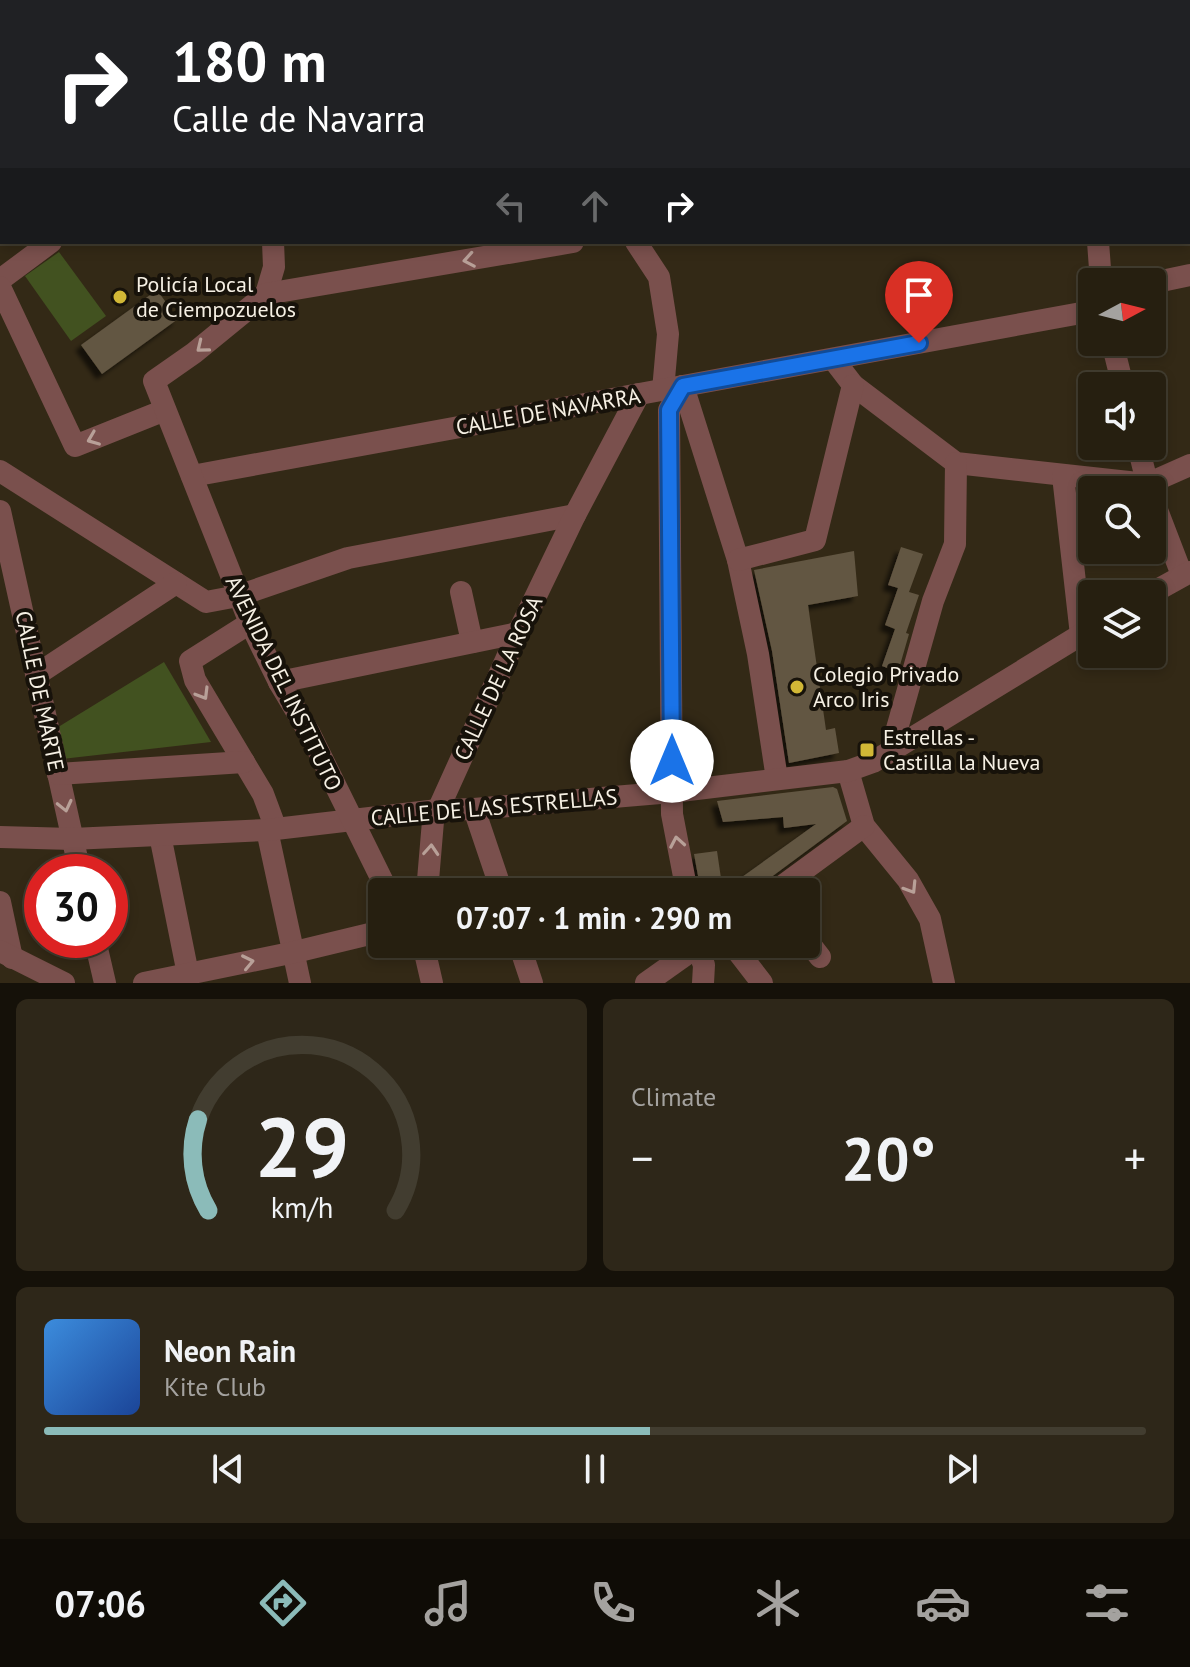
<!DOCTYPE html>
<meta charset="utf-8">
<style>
body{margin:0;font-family:"PT Sans",sans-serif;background:#2e2719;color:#f1f3f6;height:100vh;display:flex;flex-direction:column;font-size:30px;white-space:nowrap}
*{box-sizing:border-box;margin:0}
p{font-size:26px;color:#a4a29f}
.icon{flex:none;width:44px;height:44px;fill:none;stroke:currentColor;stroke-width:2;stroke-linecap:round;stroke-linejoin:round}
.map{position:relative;height:983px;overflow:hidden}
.side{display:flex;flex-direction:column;gap:16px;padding:16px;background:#151109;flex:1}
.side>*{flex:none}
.top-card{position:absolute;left:0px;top:0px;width:1190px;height:244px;box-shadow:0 4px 12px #0003,0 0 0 2px #423d30;background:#202124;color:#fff;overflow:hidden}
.needle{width:52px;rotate:83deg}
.tools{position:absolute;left:1078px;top:268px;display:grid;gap:16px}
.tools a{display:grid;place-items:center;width:88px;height:88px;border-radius:8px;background:#261f10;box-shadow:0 4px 12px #0003,0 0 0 2px #423d30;font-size:40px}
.speed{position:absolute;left:24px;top:854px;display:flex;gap:16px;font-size:40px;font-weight:700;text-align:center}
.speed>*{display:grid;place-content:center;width:104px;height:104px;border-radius:50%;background:#261f10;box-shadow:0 4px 12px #0003,0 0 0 2px #423d30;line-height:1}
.speed .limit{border:12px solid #d22;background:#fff;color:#111}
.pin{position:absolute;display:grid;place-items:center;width:68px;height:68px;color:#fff;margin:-82px -34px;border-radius:50% 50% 50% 0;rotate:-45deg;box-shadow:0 0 8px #0007}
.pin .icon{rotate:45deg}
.me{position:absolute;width:88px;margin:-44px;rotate:0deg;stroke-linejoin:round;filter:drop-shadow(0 0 6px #0008)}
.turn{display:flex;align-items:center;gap:28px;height:168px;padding:0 40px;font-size:36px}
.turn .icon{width:104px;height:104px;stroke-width:2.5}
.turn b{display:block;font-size:56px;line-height:68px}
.lanes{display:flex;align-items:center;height:76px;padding:0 40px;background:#0003;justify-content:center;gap:40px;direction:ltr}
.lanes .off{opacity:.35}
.big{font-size:60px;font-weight:700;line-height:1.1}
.side .widget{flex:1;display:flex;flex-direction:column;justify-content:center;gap:12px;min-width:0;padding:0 28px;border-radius:12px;background:#2e2719}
.side .dial{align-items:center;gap:0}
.dial svg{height:208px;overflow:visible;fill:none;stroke:#423d30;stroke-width:7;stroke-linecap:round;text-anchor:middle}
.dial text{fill:#f1f3f6;stroke:none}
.song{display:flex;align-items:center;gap:24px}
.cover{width:96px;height:96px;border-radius:12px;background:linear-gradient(135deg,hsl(210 70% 55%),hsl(220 70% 35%))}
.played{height:8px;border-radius:4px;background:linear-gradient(90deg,#8bbbb9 55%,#423d30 55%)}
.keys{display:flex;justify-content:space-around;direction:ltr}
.heat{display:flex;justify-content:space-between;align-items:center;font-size:44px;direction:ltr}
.side .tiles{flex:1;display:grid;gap:16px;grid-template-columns:1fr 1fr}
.widget:last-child{grid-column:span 2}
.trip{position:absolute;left:368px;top:878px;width:452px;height:80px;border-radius:8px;background:#261f10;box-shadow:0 4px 12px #0003,0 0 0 2px #423d30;font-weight:700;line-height:80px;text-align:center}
.dock{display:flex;height:128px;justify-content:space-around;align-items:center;background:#0f0c06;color:#a4a29f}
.dock .icon{width:56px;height:56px}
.dock .current{color:#8bbbb9}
.dock b{font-size:36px;color:#f1f3f6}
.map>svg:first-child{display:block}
.green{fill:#425220}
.building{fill:#625642;filter:url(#shadow)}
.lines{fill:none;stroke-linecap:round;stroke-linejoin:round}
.minor{stroke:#7a504d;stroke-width:22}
.oneway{stroke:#b8a098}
.route-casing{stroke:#114b97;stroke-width:20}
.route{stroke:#1a73e8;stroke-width:14}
.poi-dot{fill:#d1b736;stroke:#17120a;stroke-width:3}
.labels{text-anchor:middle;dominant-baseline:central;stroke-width:8;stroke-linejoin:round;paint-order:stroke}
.poi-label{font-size:22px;fill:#f6f0e4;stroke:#17120a;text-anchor:start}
.street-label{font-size:22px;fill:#f6f0e4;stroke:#17120a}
</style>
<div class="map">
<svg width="1190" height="983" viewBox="0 0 1190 983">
<defs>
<filter id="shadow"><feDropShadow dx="-5.5" dy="5.5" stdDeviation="2" flood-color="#0009"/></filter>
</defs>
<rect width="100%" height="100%" fill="#332916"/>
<!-- green -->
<g class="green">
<polygon points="59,252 106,316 71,341 25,276"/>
<polygon points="164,662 211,742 62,759 55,729"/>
</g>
<!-- building -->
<g class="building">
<polygon points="157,290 178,319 102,374 81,345"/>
<polygon points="901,547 923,554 909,592 919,595 906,633 909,634 898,672 882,666 895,629 885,625 898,588 888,585"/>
<polygon points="854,551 858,596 808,605 826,730 835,728 839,753 789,763 772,651 754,570"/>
<polygon points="833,787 837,789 847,821 766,881 760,892 751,892 742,877 816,824 784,828 783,817 723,822 717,801"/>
<polygon points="717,851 723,892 701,892 694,854"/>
</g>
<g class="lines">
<!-- minor -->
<g class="minor">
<polyline points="182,0 182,2"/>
<polyline points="312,0 313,2"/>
<polyline points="486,0 487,2"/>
<polyline points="405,2 412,0"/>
<polyline points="1188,22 1190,21"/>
<polyline points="636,242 659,277 668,334 663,390"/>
<polyline points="1098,242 1101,282"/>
<polyline points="0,280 51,242"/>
<polyline points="1152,283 1190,275"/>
<polyline points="0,287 75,446 165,410"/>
<polyline points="266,294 274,267 273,242"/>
<polyline points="1112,342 1123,386"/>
<polyline points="833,359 853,385 956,463 1147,484 1190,465"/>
<polyline points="683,386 669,410 672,814 687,892"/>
<polyline points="683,386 738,560 758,654 777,779"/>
<polyline points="1138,446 1149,490"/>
<polyline points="0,471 206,602 238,596 348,558 575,515"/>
<polyline points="192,476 1092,311"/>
<polyline points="1063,476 1081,635"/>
<polyline points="1152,497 1182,575"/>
<polyline points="0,511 80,872"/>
<polyline points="738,560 815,540 853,385"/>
<polyline points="461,592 472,642"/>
<polyline points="1150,594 1190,572"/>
<polyline points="250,623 190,661 195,680 263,794 276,829"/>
<polyline points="36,675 176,583"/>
<polyline points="279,682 518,633"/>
<polyline points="891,750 933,601 955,544 956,463"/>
<polyline points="848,771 864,826 908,880 930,919 944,983"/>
<polyline points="58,774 244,762"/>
<polyline points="474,809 502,892"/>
<polyline points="267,830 300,983"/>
<polyline points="160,835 188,974"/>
<polyline points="0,837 72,839 267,830 438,810 474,809 672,792 848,771 873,762 1092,628"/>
<polyline points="388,892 310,734 279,682 250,623 154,381 194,353 266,294 573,242"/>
<polyline points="427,892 433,821 518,633 575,515 639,394"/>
<polyline points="774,892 864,826"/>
<polyline points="0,902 12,958"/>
<polyline points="806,939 820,957"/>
<polyline points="95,940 105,983"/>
<polyline points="423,944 432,983"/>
<polyline points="519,944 532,983"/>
<polyline points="696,944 704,965 703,983"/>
<polyline points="732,944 762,983"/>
<polyline points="0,951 64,983"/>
<polyline points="144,983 295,952 382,931"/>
<polyline points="646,983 701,944"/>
</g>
</g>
<!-- one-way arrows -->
<defs><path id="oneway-chevron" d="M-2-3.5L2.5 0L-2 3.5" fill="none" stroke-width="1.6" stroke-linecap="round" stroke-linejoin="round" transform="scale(2)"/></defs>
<g class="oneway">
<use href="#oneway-chevron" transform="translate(469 260) rotate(170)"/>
<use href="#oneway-chevron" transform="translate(202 347) rotate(141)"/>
<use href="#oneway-chevron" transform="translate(93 439) rotate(158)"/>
<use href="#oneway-chevron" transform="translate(203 694) rotate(59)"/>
<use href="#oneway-chevron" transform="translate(65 806) rotate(77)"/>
<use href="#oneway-chevron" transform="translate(677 842) rotate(-100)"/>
<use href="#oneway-chevron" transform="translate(431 850) rotate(-86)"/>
<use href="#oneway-chevron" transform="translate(911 888) rotate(58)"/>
<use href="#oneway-chevron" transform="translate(248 962) rotate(-12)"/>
</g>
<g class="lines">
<!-- route casing -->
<g class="route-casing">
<polyline id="route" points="672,761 669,410 683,386 919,343"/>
</g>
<!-- route -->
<use href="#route" class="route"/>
</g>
<!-- markers -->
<g class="poi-dot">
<circle cx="120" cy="297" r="8"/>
<circle cx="797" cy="687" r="8"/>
<rect x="859" y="742" width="16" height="16" rx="4"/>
</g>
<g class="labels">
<!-- poi labels -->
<g class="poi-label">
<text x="136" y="284">Policía Local<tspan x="136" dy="25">de Ciempozuelos</tspan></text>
<text x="813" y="674">Colegio Privado<tspan x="813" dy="25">Arco Iris</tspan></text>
<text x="883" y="737">Estrellas -<tspan x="883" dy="25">Castilla la Nueva</tspan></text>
</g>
<!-- street labels -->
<g class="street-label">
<text transform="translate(548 411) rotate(-10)">CALLE DE NAVARRA</text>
<text transform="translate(498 678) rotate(-65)">CALLE DE LA ROSA</text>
<text transform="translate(284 683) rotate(64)">AVENIDA DEL INSTITUTO</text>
<text transform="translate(40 691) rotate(78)">CALLE DE MARTE</text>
<text transform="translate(494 807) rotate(-5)">CALLE DE LAS ESTRELLAS</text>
</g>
</g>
</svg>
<div class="tools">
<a><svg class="needle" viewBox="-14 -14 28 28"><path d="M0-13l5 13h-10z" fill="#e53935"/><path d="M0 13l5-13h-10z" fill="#a4a29f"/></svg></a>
<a><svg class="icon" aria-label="sound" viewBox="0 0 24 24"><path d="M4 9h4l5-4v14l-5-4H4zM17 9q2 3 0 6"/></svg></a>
<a><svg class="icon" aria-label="search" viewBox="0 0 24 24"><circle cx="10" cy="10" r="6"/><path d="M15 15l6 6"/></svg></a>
<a><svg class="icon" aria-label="layers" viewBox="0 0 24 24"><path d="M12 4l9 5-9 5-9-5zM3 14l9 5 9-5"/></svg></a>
</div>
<div class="speed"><div class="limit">30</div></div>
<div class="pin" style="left:919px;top:343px;background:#d93025"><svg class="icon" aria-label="arrive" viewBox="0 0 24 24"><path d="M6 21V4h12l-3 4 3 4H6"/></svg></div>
<svg class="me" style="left:672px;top:761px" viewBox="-20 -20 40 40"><circle r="19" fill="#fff"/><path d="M0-13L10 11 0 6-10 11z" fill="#1a73e8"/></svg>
<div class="trip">07:07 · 1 min · 290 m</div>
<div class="top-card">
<div class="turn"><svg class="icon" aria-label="right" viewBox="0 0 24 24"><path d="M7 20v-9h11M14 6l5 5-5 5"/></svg><div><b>180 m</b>Calle de Navarra</div></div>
<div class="lanes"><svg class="icon off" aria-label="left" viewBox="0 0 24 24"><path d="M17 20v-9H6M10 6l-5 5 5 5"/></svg><svg class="icon off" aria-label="ahead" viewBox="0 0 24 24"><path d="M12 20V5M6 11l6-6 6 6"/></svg><svg class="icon" aria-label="right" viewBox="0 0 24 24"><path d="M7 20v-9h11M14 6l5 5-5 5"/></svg></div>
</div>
</div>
<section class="side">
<div class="tiles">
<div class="widget dial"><svg viewBox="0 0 100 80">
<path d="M14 69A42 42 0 1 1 86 69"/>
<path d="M14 69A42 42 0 0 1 10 34" stroke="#8bbbb9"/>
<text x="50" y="56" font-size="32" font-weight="700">29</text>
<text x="50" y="72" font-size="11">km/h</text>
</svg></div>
<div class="widget"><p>Climate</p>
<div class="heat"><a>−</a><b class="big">20°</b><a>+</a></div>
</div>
<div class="widget">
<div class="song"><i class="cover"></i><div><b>Neon Rain</b><p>Kite Club</p></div></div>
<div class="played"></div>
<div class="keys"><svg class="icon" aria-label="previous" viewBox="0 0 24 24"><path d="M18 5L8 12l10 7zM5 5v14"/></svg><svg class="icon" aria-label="pause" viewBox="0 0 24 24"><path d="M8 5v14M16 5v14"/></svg><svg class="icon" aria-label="next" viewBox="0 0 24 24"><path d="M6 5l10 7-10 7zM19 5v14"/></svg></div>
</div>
</div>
</section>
<nav class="dock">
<b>07:06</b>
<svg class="icon current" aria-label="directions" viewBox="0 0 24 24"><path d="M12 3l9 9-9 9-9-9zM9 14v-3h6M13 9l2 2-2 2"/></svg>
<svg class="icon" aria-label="music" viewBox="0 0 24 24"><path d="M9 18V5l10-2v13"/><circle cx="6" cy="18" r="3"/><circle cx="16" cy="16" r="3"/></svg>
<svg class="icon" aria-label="phone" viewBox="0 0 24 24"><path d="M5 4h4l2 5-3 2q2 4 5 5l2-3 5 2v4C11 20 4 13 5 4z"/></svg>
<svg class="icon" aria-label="climate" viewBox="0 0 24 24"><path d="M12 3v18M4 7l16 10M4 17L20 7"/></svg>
<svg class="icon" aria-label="car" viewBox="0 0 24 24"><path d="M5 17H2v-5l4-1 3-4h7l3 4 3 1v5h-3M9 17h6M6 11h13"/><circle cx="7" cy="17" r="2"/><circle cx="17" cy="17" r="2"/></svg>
<svg class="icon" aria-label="filters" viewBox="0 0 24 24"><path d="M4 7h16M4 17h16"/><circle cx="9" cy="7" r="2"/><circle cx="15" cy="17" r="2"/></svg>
</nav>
